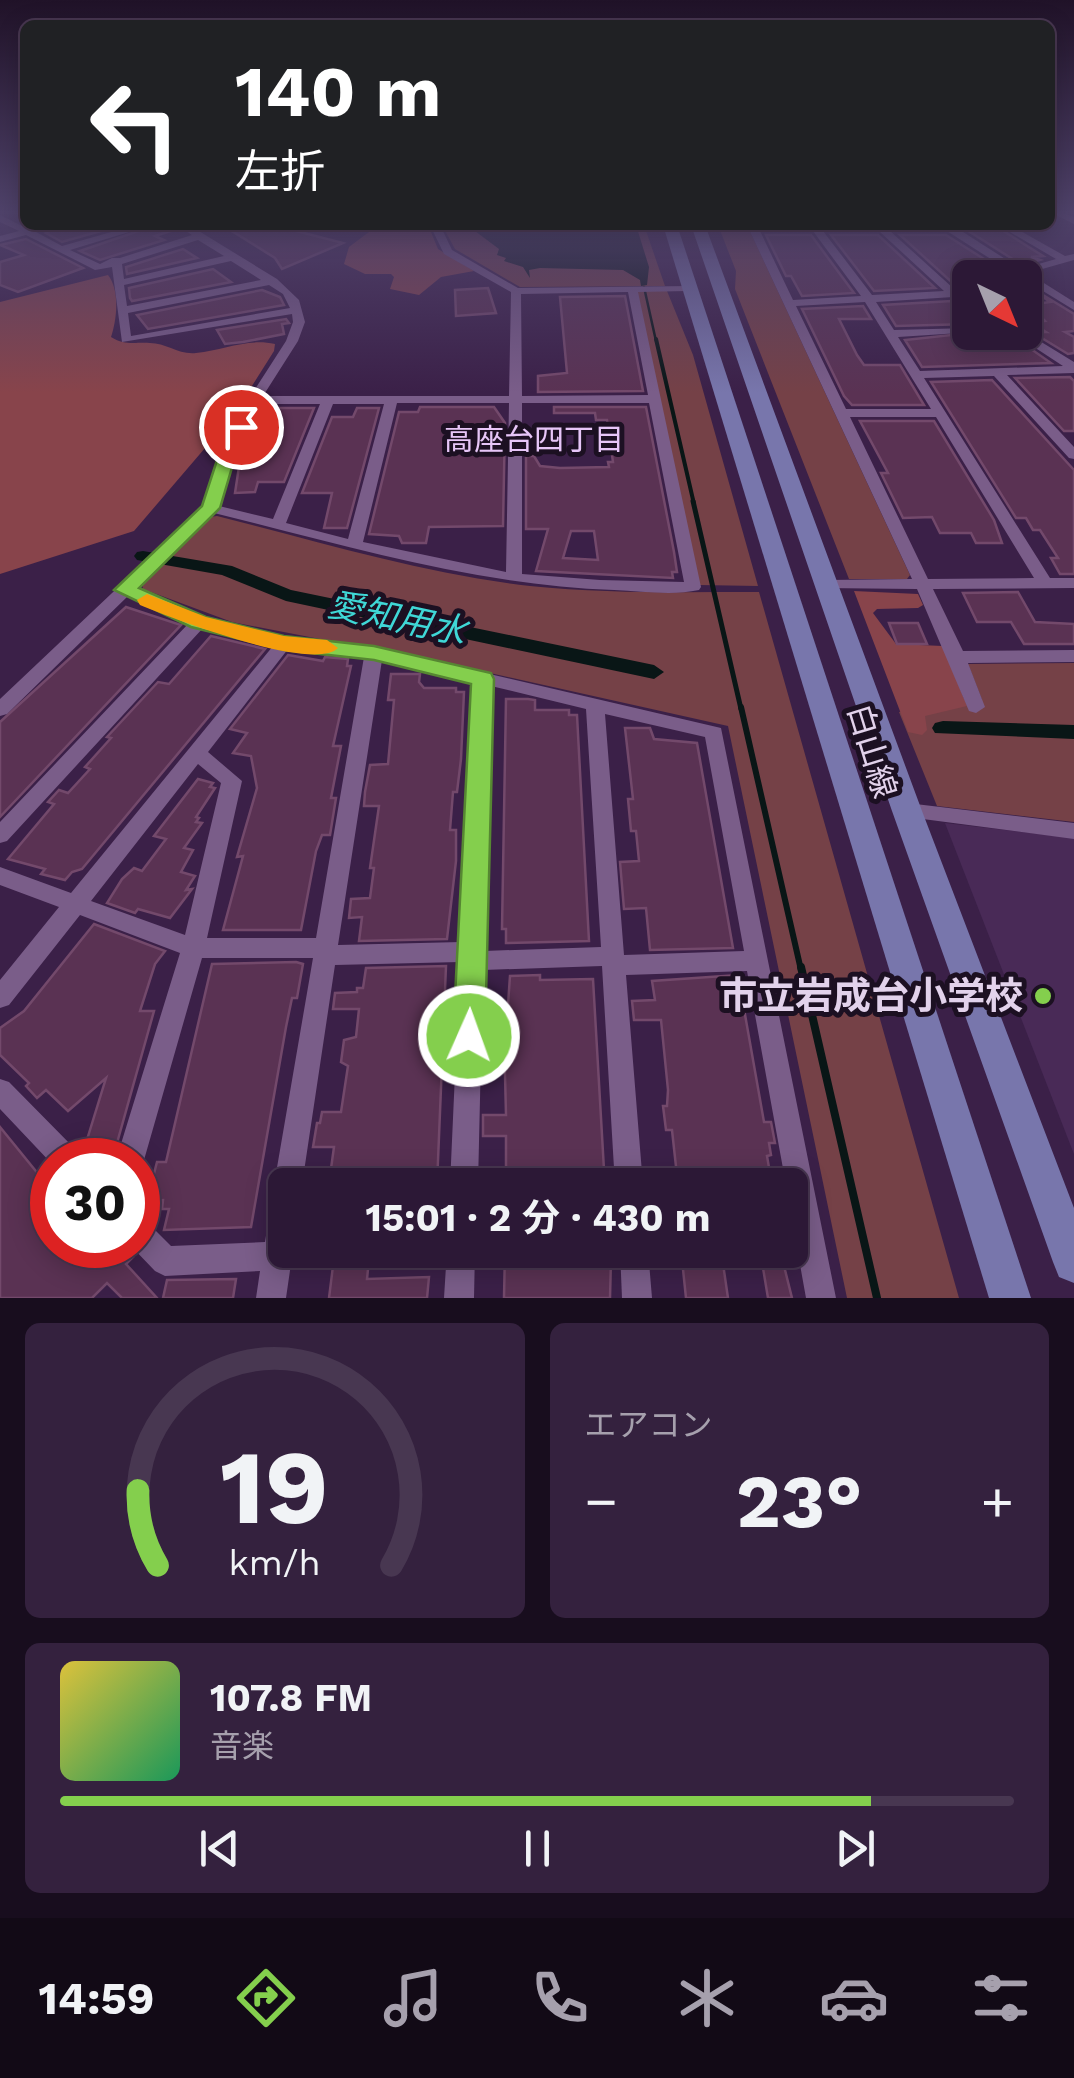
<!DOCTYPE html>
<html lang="ja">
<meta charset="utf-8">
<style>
body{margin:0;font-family:"Work Sans","Noto Sans JP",sans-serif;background:#34213e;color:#f1f3f6;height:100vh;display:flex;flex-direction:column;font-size:38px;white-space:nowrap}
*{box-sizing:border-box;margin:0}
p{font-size:32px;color:#a6a0ad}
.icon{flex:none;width:55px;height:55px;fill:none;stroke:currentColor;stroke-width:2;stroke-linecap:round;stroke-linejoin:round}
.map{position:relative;height:1298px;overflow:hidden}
.side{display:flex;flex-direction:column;gap:25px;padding:25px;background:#180d1e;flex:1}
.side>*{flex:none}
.hud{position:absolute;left:20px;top:20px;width:1035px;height:210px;border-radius:15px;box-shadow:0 5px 25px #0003,0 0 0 2px #483751;background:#202124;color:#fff;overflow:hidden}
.needle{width:65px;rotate:137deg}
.buttons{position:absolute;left:952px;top:260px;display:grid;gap:20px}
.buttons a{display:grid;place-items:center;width:90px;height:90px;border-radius:15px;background:#2c1836;box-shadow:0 5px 25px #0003,0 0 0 2px #483751;font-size:50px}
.speed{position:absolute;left:30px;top:1138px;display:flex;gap:20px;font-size:50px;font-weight:700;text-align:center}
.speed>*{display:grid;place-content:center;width:130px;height:130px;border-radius:50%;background:#2c1836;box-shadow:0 5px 25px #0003,0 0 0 2px #483751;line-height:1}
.speed .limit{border:15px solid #d22;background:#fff;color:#111}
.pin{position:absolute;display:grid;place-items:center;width:85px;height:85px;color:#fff;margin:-42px;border:5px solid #fff;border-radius:50%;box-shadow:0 2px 10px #0007}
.me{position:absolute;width:110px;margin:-55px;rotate:2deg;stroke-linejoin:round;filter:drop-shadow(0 0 8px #0008)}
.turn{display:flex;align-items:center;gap:35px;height:210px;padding:0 50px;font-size:45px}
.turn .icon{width:130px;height:130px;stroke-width:2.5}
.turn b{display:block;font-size:70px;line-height:85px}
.big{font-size:75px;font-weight:700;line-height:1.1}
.side .card{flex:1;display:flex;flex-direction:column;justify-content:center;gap:15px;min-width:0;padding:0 35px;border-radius:15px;background:#34213e}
.side .dial{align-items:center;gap:0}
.dial svg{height:260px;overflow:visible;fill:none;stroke:#483751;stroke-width:7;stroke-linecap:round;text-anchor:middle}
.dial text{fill:#f1f3f6;stroke:none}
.song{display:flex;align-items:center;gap:30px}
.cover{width:120px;height:120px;border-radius:15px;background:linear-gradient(135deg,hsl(50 70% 55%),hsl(150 70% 35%))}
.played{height:10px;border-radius:5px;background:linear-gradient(90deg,#84cf4d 85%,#483751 85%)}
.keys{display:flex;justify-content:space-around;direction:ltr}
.heat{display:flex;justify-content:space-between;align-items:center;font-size:55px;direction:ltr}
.side .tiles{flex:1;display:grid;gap:25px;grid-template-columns:1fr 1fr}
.card:last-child{grid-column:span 2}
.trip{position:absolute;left:268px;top:1168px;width:540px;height:100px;border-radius:15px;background:#2c1836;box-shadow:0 5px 25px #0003,0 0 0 2px #483751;font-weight:700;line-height:100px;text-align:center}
.dock{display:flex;height:160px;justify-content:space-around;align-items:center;background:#120a16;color:#a6a0ad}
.dock .icon{width:70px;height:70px}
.dock .current{color:#84cf4d}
.dock b{font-size:45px;color:#f1f3f6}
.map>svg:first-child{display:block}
.built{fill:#492a57}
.green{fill:#754147}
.forest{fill:#88444b}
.water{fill:#091616}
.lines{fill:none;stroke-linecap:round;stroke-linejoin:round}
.stream-far4{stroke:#091616;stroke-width:2.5}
.stream-far3{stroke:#091616;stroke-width:4}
.stream-far2{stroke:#091616;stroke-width:5}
.stream-far1{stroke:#091616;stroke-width:6}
.stream{stroke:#091616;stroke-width:8}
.canal{fill:#091616;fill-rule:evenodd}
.building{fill:#5a3253;stroke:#73496b;stroke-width:2.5;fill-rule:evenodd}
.street{fill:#7a5d89;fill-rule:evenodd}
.secondary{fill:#7876ac;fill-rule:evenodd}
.route{fill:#84cf4d;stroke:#568732;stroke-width:2.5}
.slow{fill:#f59e0b}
.poi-dot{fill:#84cf4d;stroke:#1c1022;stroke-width:4}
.labels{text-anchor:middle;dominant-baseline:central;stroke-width:10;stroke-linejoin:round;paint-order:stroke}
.far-neighbourhood-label{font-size:30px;fill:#e7c6f8;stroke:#1c1022}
.street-label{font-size:32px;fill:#e2d2eb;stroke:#1c1022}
.water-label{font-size:35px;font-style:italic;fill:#3fd7d6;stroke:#1c1022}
.near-poi-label{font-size:38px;font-weight:bold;fill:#e2d2eb;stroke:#1c1022;text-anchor:end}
</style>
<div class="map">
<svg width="1074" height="1298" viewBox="0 0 1074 1298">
<rect width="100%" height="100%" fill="#3b2048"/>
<!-- built -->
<polygon class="built" points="945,823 1074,838 1074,1154"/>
<!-- green -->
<g class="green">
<polygon points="442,225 644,225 665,286 520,287 455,249"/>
<polygon points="718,225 747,225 910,575 907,579 849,579 735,289 736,271"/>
<polygon points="640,291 667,291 693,355 758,586 699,585 637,293"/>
<path d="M217,516C320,542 424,574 530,586C607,594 683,592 759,592L959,1298H847L728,726L454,665L232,622L143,589L142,583L210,517Z"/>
<polygon points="1074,663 1074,822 937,806 899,712 950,700 982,700 968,664"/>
</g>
<!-- forest -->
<g class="forest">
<polygon points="360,225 428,225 438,249 474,271 441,277 419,295 390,289 394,277 391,274 365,274 344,264 349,247 369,232"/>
<path d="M108,275C120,290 117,319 111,337C126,346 134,342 150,343C166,343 179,355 196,353C224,350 247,338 275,344L274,351L235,413L134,531L0,574V302Z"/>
<polygon points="854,591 918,594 923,605 918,608 877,609 873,613 896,644 943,646 967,706 925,716 927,730 922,735 908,732"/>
</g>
<!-- water -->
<polygon class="water" points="467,225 636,225 649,267 647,285 641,286 640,280 623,270 540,268 529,270 530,278 523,267 504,261 506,258 497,255 499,249"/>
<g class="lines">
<!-- stream-far4 -->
<polyline class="stream-far4" points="644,287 656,341"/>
<!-- stream-far3 -->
<polyline class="stream-far3" points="656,339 694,504"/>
<!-- stream-far2 -->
<polyline class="stream-far2" points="693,501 741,709"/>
<!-- stream-far1 -->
<polyline class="stream-far1" points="741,707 801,970"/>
<!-- stream -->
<polyline class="stream" points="801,967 877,1298"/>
<!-- canal -->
<g class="canal">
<polygon points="143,551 232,566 291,590 654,665 664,672 654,679 286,601 222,575 137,560 134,556 137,552"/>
<polygon points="943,721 1074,725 1074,739 935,733 932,728 935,723"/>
</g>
</g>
<!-- building -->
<g class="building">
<polygon points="62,225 122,225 62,242 46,233"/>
<polygon points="156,225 173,225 174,230 155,236 164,240 100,260 80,251"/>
<polygon points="250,225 273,225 343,243 282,269 275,258 232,231"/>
<polygon points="959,225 994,225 1043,256 1031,257 1040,260 1022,265"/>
<polygon points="766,235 811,235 854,293 802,296 791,276 786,276"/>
<polygon points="831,235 878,235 935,288 874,291"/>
<polygon points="900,235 946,235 1003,271 992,278 970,278 970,282 956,286"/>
<polygon points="26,239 83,268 18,292 0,285 0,262 24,255 0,245"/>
<polygon points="183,249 197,258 127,274 126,267"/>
<polygon points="213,269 231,282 132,301 130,298 129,288"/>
<polygon points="1025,284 1074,314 1074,331 1065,332 1074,337 1074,353 1068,354 1032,332 1046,332 1032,323 1045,321 1029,305 1050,302"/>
<polygon points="488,288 496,313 456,316 455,290"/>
<polygon points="262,290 280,297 284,305 148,329 137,315"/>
<polygon points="625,296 643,391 538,392 538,376 567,373 560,297"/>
<polygon points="952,301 970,311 970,324 896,326 883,305"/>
<polygon points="863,306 871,319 839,319 857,355 864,365 900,365 924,405 852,405 844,396 802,309"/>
<polygon points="286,319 289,323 282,324 284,334 243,342 225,344 217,330"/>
<polygon points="979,332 1008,333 1051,363 922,367 905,340"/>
<polygon points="1070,377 1074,381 1074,431 1064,431 1015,378"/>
<polygon points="992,380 1074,470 1074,574 1060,574 1051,558 1058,558 1040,530 1033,530 1026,518 1016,518 931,382"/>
<polygon points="420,407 494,407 505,423 503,526 429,527 426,543 402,543 399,536 369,534 399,412 418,412"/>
<path d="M554,407H646L674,552L677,572H672L673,578L536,571L548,529H526V456H534L540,466L560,468L609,467L608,462H613L607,420H596L595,413H554ZM571,531H594L598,560L563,558Z"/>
<polygon points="271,408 314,408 284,482 258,482 255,492 235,493 242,447 256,418 265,418"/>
<polygon points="357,408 379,408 347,528 324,528 332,493 302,493 332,417 353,417"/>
<polygon points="860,421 934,421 994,520 1002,543 976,543 971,533 940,533 932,517 903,518 881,473 888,473"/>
<polygon points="1018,592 1035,622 1074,624 1074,644 1024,644 1011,622 977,622 963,593"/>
<polygon points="126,607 181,625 0,817 0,722"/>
<polygon points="889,623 918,623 927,644 897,644"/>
<polygon points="211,636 265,649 82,869 72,872 65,880 41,874 45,869 8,859 54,804 48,802 59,790 68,793 90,769 85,767 111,738 107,737 158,682 169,684"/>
<polygon points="288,655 323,661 325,657 348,659 347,666 351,666 333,746 341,746 331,798 336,798 330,835 322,835 316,851 301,930 223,930 243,856 237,857 257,788 251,756 233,753 247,733 230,729"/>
<polygon points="391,674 420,674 419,682 424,688 456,688 456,692 464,692 461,759 457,792 453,792 450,830 456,830 456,861 447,939 359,941 362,917 349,918 351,899 370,898 374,868 370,868 379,806 364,806 365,792 370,765 388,764 394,700 388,700"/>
<polygon points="506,699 528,699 535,700 535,710 569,710 569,715 577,715 589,941 506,943 506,929 502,929"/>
<polygon points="625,728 650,728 654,739 697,743 733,948 650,950 646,908 624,909 620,862 639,861 636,831 631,831 628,799 633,799"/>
<polygon points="198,779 213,783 210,787 215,788 196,817 199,818 196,822 202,823 184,848 193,850 181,872 195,876 186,890 192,889 170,918 138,909 135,913 107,903 122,879 134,868 142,871 166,839 154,836"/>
<polygon points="94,924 165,951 155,964 140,1011 154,1011 117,1143 86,1143 106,1078 68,1111 46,1090 37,1098 26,1086 29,1083 0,1055 0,1028 24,1011"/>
<polygon points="296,962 303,964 297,998 292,998 286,1027 251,1227 164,1230 169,1209 162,1209 163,1200 147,1201 157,1162 166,1162 212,964"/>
<polygon points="446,966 437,1185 400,1185 402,1169 374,1169 373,1182 329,1183 334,1147 313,1147 317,1123 320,1123 322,1112 341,1112 348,1066 341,1062 344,1040 356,1037 359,1009 333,1009 335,993 357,992 357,988 363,988 366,968"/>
<polygon points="540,975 540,980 593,979 604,1170 593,1170 595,1185 506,1185 506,1136 483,1136 483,1115 506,1115 504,1034 485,1035 486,1020 507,1019 510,976"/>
<polygon points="738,975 764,1122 771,1122 775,1143 769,1143 771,1155 767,1156 772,1185 710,1179 711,1185 678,1185 672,1130 666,1130 663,1106 667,1106 668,1090 661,1020 634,1020 632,1001 655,1000 652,981"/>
<polygon points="0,1127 52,1191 52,1245 122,1245 133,1257 126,1264 157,1298 122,1298 107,1283 92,1298 0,1298"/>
<polygon points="335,1250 370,1250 367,1279 429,1277 427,1298 329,1298"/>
<polygon points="505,1250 599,1250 599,1259 611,1259 610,1298 504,1298"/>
<polygon points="681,1250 721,1250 728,1298 686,1298"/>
<polygon points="760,1250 780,1250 792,1298 768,1298"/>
<polygon points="236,1279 233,1298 163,1298 167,1280"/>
</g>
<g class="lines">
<!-- street -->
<g class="street">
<polygon points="1050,212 1061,212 1074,217 1074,224"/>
<path d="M0,215L28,229L58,225L36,232L62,246L136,225H152L70,250L100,264L112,258H120L192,235L177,225H189L277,279L299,300L305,322L298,341L263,396H509L511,292L444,254L430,225H440L452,250L518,288L691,286V290L687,291L638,292L701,587L699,590C672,596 641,591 614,590C476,585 347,546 214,513L136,589L205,618L284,638L374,647L721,728L836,1298H806L790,1209V1185H786L747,971L626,975L643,1185H615L602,966L483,970L478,1185H450L460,962L335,965L302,1185H285V1250H293L286,1298H256L260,1271L165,1276L155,1271L130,1245H138V1219L148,1223L171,1246L265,1242L271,1204L278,1193L274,1185L313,958H202L144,1160L138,1170V1160H116L180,953L80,915L9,1005L0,1008V980L59,907L0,885V867L71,893L273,646L203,628L7,841L0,843V822L188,624L127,597L7,714L0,716V699L204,506L220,454L248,400L286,341L293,322L292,314L122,342L112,267L95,270L26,235L0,242V236L19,231L0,222ZM198,240L224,256L124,279L122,264ZM231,261L261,280L127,306L124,285ZM269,285L283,294L290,308L131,336L128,313ZM628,292L648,395L522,396L521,294ZM397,403H509L506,572L363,542ZM522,403H649L684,582L600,580L522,574ZM259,404H320L273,519L219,506L234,454ZM333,404H384L348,539L286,523ZM288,649L364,657L316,938H207L242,781L208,752ZM382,660L473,682L461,942L338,945ZM491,686L586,709L601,947L484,951ZM605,714L705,737L744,951L624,955ZM198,764L221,783L185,935L91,901Z"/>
<path d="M747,225H952L1021,269L1056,259L998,225H1010L1065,256L1074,254V260L1028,273L1074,302V310L1025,280V278H996L1011,272L947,231H890L953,288L955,290L970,285V292L963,294L970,299V307L953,297L876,302L894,330L970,328V332H975L898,337L920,371L1063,366L1011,332H1025L1074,362V373L1007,375L1074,447V459L1069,458L994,376L924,378L1050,578H1074V588L933,589L963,651L1074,650V662L968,663L985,707L976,713L969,711L917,589L822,588L820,585L828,580L912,579ZM760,231H813L861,296L793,300ZM823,231H879L944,291L872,295ZM865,302L931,409H846L796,306ZM850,417H936L1034,578L928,579Z"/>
<polygon points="907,803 1074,823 1074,839 900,816 897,811 900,806"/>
<polygon points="0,1079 9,1082 77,1151 81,1160 52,1160 52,1164 0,1109"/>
<polygon points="447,1250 475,1250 474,1298 444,1298"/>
<polygon points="620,1250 648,1250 652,1298 622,1298"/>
</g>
<!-- secondary -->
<g class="secondary">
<polygon points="663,225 677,225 1031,1298 989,1298"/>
<polygon points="691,225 705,225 922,811 1074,1208 1074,1283 1059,1277 1053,1262 892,811"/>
</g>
</g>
<!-- sky -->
<linearGradient id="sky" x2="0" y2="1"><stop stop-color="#201228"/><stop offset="0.54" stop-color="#4f426a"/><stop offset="1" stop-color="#4f426a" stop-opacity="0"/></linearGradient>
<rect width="1074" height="393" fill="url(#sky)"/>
<!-- route -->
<polygon class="route" points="241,422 249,427 236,454 220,508 139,588 206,617 284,636 374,646 491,673 494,679 485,1036 480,1046 469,1050 458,1046 453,1036 471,684 374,660 284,650 191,627 114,590 202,506 219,454 235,424"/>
<!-- slow -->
<path class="slow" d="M147,594L206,617L284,636L327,640L338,648C314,673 171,618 140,605L137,600Z"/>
<!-- markers -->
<circle class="poi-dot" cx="1043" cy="996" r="10"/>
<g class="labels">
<!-- far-neighbourhood labels -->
<g class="far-neighbourhood-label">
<text x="534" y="439">高座台四丁目</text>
</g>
<!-- street labels -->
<g class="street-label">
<text transform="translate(872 751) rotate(73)">白山線</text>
</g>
<!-- water labels -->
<g class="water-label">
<text transform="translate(397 618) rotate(12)">愛知用水</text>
</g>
<!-- near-poi labels -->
<g class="near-poi-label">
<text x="1023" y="996">市立岩成台小学校</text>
</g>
</g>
</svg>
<div class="buttons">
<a><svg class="needle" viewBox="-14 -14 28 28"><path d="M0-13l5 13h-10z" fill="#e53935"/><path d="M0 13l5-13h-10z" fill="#a6a0ad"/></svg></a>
</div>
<div class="speed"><div class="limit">30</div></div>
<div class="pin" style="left:241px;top:427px;background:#d93025"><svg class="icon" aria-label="arrive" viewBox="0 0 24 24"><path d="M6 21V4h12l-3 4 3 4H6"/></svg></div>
<svg class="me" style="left:469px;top:1036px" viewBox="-20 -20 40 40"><circle r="17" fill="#84cf4d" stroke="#fff" stroke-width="3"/><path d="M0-11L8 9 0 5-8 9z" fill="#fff"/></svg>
<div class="trip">15:01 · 2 分 · 430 m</div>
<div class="hud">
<div class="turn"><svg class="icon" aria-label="left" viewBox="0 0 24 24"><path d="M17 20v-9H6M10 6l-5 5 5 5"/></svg><div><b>140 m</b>左折</div></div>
</div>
</div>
<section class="side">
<div class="tiles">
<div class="card dial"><svg viewBox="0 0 100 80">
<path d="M14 69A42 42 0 1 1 86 69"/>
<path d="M14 69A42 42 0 0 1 8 46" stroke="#84cf4d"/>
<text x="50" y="56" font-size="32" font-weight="700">19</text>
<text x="50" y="72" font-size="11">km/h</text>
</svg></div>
<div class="card"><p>エアコン</p>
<div class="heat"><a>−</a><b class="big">23°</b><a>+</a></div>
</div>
<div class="card">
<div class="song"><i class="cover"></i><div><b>107.8 FM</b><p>音楽</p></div></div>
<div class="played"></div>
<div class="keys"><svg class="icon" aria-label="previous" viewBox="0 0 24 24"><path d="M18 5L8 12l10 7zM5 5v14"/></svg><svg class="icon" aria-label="pause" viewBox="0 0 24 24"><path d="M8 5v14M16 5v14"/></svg><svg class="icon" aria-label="next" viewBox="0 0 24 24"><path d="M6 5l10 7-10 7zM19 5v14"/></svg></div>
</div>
</div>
</section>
<nav class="dock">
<b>14:59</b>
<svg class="icon current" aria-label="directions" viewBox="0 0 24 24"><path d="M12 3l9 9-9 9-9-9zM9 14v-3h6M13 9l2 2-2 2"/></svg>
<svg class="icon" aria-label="music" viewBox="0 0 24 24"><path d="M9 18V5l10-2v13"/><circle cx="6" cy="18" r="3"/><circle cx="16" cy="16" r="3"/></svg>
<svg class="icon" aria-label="phone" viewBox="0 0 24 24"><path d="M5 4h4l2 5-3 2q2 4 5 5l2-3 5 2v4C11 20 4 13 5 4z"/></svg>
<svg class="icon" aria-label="climate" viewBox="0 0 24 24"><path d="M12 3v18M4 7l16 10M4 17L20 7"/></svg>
<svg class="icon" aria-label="car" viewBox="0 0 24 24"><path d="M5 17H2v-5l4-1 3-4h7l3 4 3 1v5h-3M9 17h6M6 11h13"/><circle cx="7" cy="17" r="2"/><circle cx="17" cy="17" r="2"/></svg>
<svg class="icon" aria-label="filters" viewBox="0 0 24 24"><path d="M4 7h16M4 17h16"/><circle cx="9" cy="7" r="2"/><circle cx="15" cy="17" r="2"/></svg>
</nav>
